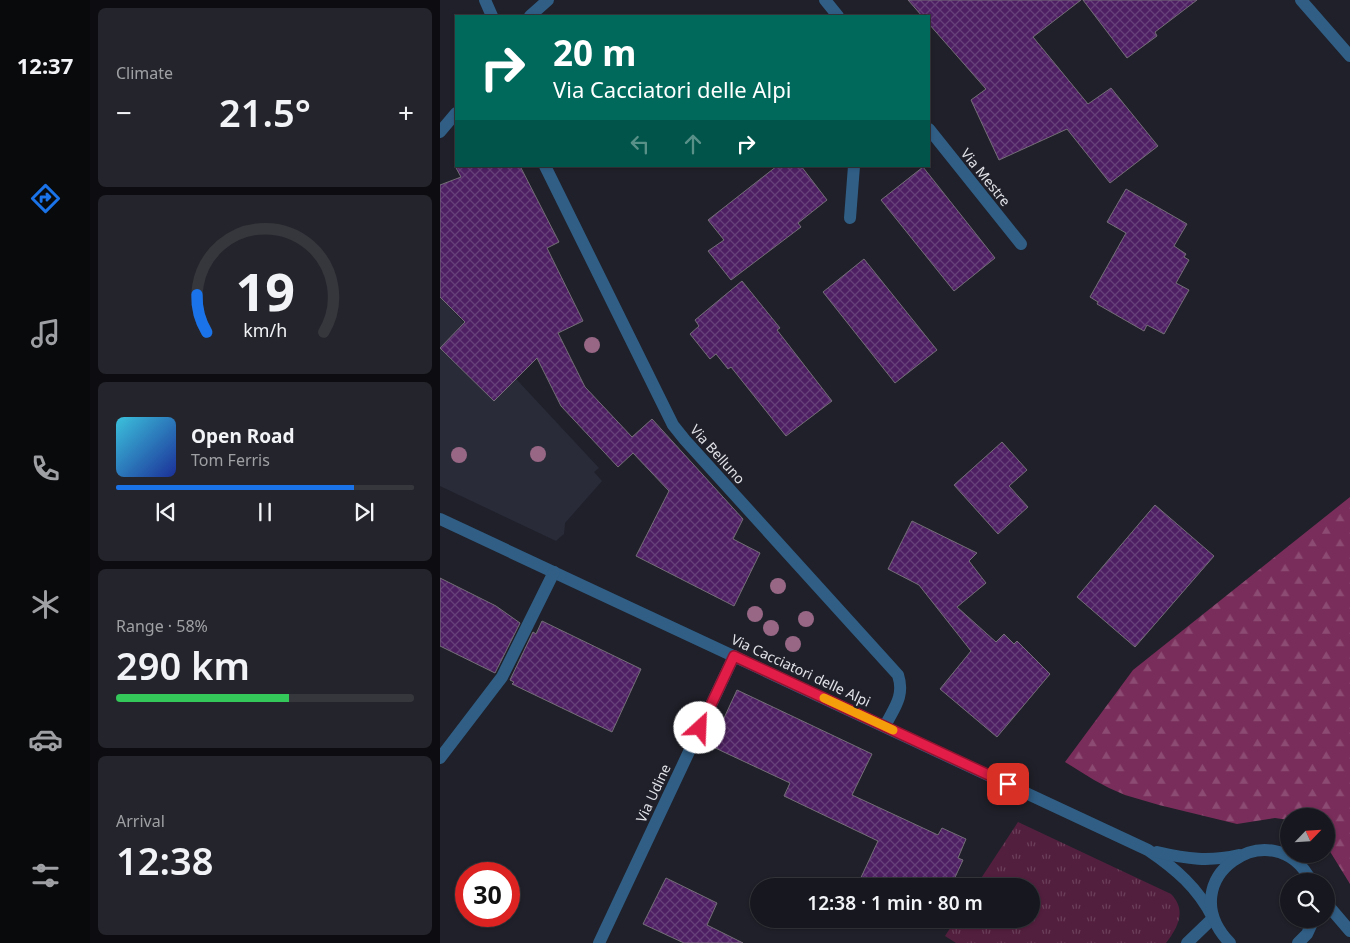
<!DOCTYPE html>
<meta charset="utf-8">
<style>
body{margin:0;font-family:"Noto Sans",sans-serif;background:#24252c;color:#f1f3f6;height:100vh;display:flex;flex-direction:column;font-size:19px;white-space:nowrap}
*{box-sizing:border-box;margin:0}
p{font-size:16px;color:#9ea0a4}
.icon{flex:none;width:28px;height:28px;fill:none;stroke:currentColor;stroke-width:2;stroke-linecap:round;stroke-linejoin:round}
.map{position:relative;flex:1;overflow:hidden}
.side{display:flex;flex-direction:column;gap:8px;padding:8px;background:#0d0d11;width:350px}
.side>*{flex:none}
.top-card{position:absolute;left:15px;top:15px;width:475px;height:152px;border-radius:0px;box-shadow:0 1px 4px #0004,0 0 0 1px #36373d;background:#00695c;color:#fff;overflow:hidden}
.needle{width:32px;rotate:65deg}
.tools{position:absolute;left:840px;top:808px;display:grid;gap:10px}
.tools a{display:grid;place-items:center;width:55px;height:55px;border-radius:50%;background:#17181f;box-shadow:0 1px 4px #0004,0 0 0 1px #36373d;font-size:25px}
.speed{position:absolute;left:15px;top:862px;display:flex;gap:10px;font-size:25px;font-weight:700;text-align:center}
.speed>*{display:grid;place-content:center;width:65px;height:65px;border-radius:50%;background:#17181f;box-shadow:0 1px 4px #0004,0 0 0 1px #36373d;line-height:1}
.speed .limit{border:8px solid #d22;background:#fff;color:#111}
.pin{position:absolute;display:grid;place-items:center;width:42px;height:42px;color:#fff;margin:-21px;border-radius:10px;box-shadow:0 2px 8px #0006}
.me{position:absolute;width:55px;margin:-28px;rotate:25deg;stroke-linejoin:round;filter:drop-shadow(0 0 4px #0008)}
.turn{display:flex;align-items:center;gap:18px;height:105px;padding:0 15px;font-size:22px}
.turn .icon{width:65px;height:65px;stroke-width:2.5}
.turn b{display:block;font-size:35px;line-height:42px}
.lanes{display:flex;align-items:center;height:48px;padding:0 15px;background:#0003;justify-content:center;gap:25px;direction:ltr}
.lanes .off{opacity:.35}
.big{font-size:38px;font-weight:600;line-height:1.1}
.side .widget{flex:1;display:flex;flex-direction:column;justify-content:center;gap:8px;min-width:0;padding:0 18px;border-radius:8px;background:#24252c}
.side .dial{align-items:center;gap:0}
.dial svg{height:130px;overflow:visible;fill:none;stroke:#36373d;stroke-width:7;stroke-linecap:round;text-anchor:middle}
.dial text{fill:#f1f3f6;stroke:none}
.song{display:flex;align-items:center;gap:15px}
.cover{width:60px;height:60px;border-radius:8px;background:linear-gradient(135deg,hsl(190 70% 55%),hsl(230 70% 35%))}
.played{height:5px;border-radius:2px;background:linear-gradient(90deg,#1a73e8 80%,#36373d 80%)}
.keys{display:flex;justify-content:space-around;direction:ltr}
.heat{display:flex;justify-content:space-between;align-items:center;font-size:28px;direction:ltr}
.charge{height:8px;border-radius:4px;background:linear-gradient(90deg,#34c759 58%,#36373d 0)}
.trip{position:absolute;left:310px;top:878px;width:290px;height:50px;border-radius:25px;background:#17181f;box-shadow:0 1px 4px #0004,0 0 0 1px #36373d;font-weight:600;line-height:50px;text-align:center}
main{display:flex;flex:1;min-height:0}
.menu{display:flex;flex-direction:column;width:90px;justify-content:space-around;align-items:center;background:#090a0c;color:#9ea0a4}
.menu .icon{width:35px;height:35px}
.menu .current{color:#1a73e8}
.menu b{font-size:22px;color:#f1f3f6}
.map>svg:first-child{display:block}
.built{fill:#292b39}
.grass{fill:url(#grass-tufts)}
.forest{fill:url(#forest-firs)}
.building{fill:url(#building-cross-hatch);stroke:#746e78}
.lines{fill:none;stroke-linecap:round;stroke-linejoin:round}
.minor{stroke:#305e85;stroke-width:12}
.tree{fill:#976785}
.route-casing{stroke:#92132f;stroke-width:12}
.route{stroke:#e11d48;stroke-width:9}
.slow{stroke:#f59e0b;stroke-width:9}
.labels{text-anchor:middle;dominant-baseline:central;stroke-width:5;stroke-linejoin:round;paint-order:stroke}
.street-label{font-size:14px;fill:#e1e2e8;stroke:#1f2029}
</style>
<main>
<nav class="menu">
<b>12:37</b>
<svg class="icon current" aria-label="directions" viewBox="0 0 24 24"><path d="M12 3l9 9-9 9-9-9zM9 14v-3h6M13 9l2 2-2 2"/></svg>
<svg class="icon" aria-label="music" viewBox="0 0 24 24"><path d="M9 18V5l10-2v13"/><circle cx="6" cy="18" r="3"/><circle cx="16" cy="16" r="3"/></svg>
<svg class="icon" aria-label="phone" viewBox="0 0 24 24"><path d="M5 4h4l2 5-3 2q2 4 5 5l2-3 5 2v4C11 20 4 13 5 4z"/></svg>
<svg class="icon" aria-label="climate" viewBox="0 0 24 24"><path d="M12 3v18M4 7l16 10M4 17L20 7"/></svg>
<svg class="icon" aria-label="car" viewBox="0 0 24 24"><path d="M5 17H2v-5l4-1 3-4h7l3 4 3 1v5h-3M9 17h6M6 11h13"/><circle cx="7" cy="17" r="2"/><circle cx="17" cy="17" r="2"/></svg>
<svg class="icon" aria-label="filters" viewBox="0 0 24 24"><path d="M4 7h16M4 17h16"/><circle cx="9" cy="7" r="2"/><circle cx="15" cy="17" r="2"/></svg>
</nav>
<section class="side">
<div class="widget"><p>Climate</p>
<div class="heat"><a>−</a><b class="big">21.5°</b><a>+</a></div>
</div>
<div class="widget dial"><svg viewBox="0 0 100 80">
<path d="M14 69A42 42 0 1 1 86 69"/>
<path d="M14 69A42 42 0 0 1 8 46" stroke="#1a73e8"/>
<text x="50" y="56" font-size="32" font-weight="700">19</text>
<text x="50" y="72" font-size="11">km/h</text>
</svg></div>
<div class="widget">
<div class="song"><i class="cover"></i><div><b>Open Road</b><p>Tom Ferris</p></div></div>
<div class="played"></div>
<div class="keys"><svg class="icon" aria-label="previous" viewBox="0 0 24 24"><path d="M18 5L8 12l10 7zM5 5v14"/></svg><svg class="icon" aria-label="pause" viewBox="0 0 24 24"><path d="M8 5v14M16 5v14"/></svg><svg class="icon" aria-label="next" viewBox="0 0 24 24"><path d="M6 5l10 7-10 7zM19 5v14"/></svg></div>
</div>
<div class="widget"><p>Range · 58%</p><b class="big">290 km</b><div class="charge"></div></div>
<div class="widget"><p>Arrival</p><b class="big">12:38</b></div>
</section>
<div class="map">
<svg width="910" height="943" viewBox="0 0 910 943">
<defs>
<pattern id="grass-tufts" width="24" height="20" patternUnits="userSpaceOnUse" patternTransform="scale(1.25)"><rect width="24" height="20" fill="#531f3e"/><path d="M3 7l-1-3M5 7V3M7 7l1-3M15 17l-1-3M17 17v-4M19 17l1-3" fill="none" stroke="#6b3f5a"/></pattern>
<pattern id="forest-firs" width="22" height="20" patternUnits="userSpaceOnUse" patternTransform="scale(1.25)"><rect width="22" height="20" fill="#792d5a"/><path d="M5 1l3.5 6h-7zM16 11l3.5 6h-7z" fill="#8c4b72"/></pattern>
<pattern id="building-cross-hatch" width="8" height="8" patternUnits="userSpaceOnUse" patternTransform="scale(1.25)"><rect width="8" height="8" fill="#4e2063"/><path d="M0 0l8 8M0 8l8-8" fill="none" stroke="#674079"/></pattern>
</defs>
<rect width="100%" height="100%" fill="#1f2029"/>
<!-- built -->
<polygon class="built" points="0,297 159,468 154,472 162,481 125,523 124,534 118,539 116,541 0,486"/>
<!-- grass -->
<path class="grass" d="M578,822L731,894C747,910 738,928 726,943H516L505,936L516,919H591V886H536Z"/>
<!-- forest -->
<polygon class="forest" points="910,497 910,884 886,845 886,816 849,816 849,820 835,818 797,824 719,805 685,795 669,788 654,780 625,762 693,670"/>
<!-- building -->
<g class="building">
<polygon points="468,0 641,0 593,37 648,104 671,88 718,146 670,183 627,129 559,160 531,100 546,89 489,24 489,16 482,16"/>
<polygon points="643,0 757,0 715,32 717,36 687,58"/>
<polygon points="15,166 80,166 119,242 107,248 143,321 118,333 145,387 192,437 212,419 303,519 293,539 320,553 294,606 196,556 229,491 193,453 178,467 121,406 97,358 54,401 0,348 25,322 0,297 0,185 21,177"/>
<polygon points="337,166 361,166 387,200 358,223 361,227 291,280 268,251 284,240 268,220"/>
<polygon points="483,167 555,258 514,291 441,200"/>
<polygon points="686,189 747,224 734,246 746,254 744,257 749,260 736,283 749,290 724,334 707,325 704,331 657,304 658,302 650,297 686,233 667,222"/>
<polygon points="424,259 497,350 455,383 383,292"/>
<polygon points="302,281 340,328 337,330 392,401 346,436 291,367 288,369 276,354 270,359 250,334 259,326 255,320"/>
<polygon points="562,442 587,470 569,486 588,507 558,534 514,485"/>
<polygon points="715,505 774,556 695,647 637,597"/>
<polygon points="472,521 537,553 529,561 546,583 517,607 556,642 564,634 574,644 577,641 610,674 557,737 500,689 531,651 479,585 448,569"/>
<polygon points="0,578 56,606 80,623 55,673 0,646"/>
<polygon points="102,621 201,669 172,732 72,684 74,682 70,680 93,632 96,634"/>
<polygon points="297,690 432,754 412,795 498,835 502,828 526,839 518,858 523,860 511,886 417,886 438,841 344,796 350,783 271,746"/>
<polygon points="226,878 277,903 267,925 303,943 244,943 203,924"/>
</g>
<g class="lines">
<!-- minor -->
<g class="minor">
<polyline points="45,0 52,16"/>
<polyline points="385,0 398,16"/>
<polyline points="861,0 910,56"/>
<polyline points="90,16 108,0"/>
<polyline points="489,129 581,244"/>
<polyline points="0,132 16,113"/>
<path d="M105,166L233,425L245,440L458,675C465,696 454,708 445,726"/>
<polyline points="410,218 414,166"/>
<path d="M0,519L708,850C736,869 758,888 773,918L747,943"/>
<polyline points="0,758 62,677 114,572"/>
<path d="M717,852C747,859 769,862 799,855"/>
<polyline points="886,903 910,931"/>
<polyline points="159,943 294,656"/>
<path d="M790,943C728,879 834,808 871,881"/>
<polyline points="858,943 867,934 874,919"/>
</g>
</g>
<!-- trees -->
<g class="tree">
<circle cx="152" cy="345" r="8"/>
<circle cx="98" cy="454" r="8"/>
<circle cx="19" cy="455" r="8"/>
<circle cx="338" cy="586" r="8"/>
<circle cx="315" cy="614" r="8"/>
<circle cx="366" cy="619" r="8"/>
<circle cx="331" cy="628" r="8"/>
<circle cx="353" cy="644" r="8"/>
</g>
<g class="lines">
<!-- route casing -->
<g class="route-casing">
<polyline id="route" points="260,728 294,656 568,784"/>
</g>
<!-- route -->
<use href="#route" class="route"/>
<!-- slow -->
<polyline class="slow" points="384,698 453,730"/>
</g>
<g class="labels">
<!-- street labels -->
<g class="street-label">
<text transform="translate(546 177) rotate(51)">Via Mestre</text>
<text transform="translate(278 454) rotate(48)">Via Belluno</text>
<text transform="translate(361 670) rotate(25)">Via Cacciatori delle Alpi</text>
<text transform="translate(213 793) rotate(-65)">Via Udine</text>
</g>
</g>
</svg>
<div class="tools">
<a><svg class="needle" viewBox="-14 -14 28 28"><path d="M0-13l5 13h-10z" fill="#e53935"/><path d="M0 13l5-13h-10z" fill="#9ea0a4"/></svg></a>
<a><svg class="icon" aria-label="search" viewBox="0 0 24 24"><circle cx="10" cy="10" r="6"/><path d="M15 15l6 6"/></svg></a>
</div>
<div class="speed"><div class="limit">30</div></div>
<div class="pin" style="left:568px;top:784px;background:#d93025"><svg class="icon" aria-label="arrive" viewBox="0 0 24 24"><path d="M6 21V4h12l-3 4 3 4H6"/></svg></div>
<svg class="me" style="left:260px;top:728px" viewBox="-20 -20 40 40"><circle r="19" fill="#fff"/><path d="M0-13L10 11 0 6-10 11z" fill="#e11d48"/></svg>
<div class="trip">12:38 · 1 min · 80 m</div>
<div class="top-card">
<div class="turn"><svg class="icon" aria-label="right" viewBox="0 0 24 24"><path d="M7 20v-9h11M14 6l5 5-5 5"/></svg><div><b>20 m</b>Via Cacciatori delle Alpi</div></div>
<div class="lanes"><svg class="icon off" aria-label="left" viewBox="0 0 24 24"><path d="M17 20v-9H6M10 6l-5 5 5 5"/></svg><svg class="icon off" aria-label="ahead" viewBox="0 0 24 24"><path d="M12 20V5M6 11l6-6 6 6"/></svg><svg class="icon" aria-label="right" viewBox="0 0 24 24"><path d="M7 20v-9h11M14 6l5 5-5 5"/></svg></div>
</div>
</div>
</main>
